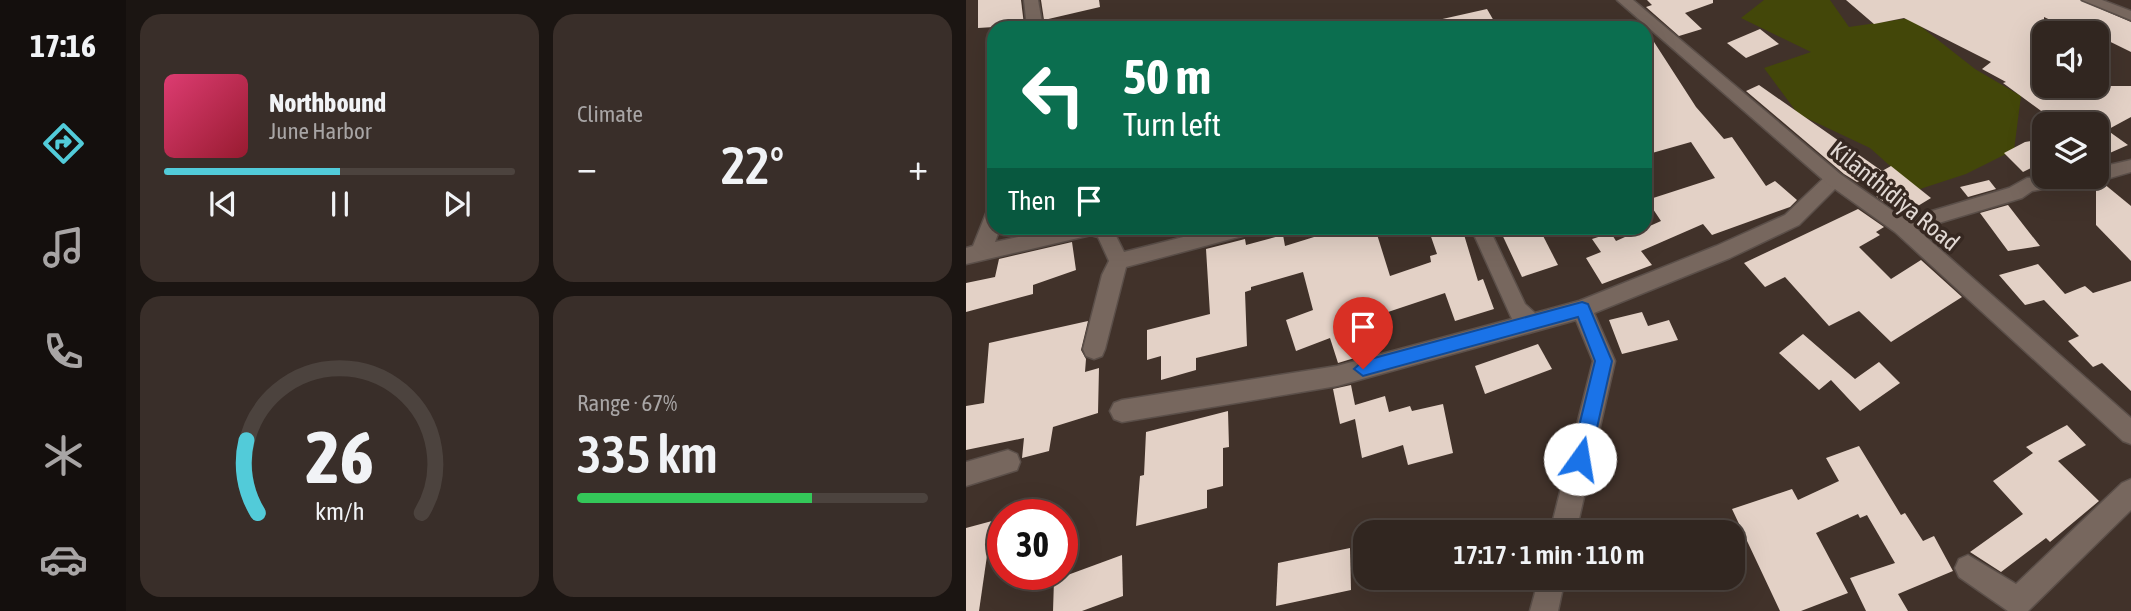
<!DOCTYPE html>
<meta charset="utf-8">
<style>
body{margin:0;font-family:"Asap Condensed",sans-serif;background:#392e29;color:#f1f3f6;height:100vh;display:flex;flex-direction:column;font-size:26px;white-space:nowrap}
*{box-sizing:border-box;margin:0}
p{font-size:23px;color:#a8a5a5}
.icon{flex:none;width:38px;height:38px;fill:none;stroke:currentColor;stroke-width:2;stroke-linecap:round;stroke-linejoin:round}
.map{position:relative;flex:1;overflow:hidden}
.side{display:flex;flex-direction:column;gap:14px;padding:14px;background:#1b1512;width:840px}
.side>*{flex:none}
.banner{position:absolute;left:21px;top:21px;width:665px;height:214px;border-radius:21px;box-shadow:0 7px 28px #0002,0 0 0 2px #4c433e;background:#0b6e4f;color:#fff;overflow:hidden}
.buttons{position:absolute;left:1066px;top:21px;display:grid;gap:14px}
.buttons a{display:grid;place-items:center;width:77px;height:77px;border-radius:14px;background:#312620;box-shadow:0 7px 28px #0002,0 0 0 2px #4c433e;font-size:35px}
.speed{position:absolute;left:21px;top:499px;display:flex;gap:14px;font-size:35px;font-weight:700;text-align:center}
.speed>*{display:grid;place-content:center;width:91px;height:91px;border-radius:50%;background:#312620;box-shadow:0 7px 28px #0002,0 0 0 2px #4c433e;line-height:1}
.speed .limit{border:10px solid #d22;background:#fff;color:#111}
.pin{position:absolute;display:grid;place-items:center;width:60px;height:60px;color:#fff;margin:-72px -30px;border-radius:50% 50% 50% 0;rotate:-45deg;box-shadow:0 0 7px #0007}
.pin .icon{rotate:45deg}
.me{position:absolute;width:77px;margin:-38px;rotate:13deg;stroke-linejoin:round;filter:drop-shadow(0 0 5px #0008)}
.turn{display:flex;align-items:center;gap:24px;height:147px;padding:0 21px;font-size:32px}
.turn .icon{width:91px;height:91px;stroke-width:2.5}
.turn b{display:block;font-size:49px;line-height:60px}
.then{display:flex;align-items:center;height:66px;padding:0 21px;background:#0003;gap:14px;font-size:26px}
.big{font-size:52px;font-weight:600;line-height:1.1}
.side .card{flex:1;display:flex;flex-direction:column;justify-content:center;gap:10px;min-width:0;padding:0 24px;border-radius:21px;background:#392e29}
.side .dial{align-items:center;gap:0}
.dial svg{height:182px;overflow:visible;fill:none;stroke:#4c433e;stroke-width:7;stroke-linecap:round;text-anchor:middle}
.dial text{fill:#f1f3f6;stroke:none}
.song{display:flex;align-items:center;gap:21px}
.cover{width:84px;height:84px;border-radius:10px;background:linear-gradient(135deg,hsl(340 70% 55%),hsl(350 70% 35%))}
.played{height:7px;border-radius:4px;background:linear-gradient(90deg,#52cbd9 50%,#4c433e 50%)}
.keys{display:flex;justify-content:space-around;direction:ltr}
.heat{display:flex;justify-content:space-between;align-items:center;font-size:38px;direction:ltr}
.charge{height:10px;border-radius:5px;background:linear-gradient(90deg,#34c759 67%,#4c433e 0)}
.side .tiles{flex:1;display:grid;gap:14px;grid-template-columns:repeat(2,1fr)}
.trip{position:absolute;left:387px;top:520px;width:392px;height:70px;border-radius:21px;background:#312620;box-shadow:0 7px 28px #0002,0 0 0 2px #4c433e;font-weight:600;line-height:70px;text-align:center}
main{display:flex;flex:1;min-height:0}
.menu{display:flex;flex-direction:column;width:126px;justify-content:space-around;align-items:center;background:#140f0d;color:#a8a5a5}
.menu .icon{width:49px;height:49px}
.menu .current{color:#52cbd9}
.menu b{font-size:32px;color:#f1f3f6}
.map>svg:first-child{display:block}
.green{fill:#434709}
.building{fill:#e3d1c6}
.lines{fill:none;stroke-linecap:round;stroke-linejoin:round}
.street-casing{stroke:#5b4f49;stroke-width:3}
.secondary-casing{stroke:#5b4f49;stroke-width:3}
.street{fill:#77675e;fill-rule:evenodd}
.secondary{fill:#77675e;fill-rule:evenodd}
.route{fill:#1a73e8;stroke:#114b97;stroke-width:2}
.labels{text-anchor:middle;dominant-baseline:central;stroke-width:7;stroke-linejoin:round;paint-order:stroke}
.street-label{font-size:24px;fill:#e1d8d3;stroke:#362821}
</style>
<main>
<nav class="menu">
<b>17:16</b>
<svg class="icon current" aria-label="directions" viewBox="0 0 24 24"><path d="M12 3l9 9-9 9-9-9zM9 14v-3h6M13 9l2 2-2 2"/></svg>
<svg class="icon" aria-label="music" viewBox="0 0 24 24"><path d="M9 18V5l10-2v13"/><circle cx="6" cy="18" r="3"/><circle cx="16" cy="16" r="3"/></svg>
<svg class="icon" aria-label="phone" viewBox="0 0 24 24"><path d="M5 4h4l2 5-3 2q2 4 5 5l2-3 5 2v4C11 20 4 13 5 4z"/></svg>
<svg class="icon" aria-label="climate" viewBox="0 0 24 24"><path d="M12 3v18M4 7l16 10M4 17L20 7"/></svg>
<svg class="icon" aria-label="car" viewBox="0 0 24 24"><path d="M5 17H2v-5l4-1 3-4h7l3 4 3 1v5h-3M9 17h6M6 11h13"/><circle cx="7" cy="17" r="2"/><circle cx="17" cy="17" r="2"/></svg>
</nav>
<section class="side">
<div class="tiles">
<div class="card">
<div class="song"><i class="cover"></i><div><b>Northbound</b><p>June Harbor</p></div></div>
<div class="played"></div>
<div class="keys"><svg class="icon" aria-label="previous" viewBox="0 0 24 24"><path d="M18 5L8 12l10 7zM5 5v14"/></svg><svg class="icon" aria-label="pause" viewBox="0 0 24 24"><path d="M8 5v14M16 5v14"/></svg><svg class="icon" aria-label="next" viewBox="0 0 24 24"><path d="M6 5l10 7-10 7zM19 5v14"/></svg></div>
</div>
<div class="card"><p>Climate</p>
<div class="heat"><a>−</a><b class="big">22°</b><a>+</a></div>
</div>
<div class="card dial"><svg viewBox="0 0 100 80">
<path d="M14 69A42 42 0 1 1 86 69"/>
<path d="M14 69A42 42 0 0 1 9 37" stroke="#52cbd9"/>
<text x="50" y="56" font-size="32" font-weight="700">26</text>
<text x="50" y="72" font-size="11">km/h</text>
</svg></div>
<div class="card"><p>Range · 67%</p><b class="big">335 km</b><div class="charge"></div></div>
</div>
</section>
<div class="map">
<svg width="1165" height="611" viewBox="0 0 1165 611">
<rect width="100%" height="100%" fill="#41322a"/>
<!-- green -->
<polygon class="green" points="798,0 864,0 883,27 944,18 1009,69 1055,96 1048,150 1000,174 951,190 904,148 832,114 798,68 845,52 775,18"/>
<!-- building -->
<g class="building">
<polygon points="12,0 55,0 58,25 12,28"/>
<polygon points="75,0 133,0 134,7 78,20"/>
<polygon points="681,0 747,0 747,3 719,13 736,29 713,36 680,7 686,5"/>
<polygon points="880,0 1114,0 1165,22 1165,52 1100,20 1095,25 1078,17 1078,86 1165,86 1165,117 1141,130 1162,145 1130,159 1130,124 1093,124 1037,83 1040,82 1016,69 1025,62 938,18 908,24"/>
<polygon points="521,9 532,28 473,28 472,20"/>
<polygon points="679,28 730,107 758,139 766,137 800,186 809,181 831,200 824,207 746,235 737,224 675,251 686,265 636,284 620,258 635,252 626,239 645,233 650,241 695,221 681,200 749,178 725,142 679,155"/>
<polygon points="794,29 813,44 780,58 761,43"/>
<polygon points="793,85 916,171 925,166 965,198 937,215 911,197 903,178 891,182 878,174 780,91"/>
<polygon points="1078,139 1078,175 1067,167 1057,172 1038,153 1059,142"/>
<polygon points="1023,180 1030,189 1002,197 994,187"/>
<polygon points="1137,183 1165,206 1165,261 1130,225 1130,185"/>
<polygon points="1042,205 1059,227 1074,246 1042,251 1014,213"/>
<polygon points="892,209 918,227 910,232 914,235 893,247 925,279 955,260 996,297 925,342 893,311 863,326 819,277 799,287 778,263"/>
<polygon points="398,228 409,228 424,276 465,262 464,256 471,254 462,228 496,228 512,281 517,279 528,309 489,321 479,293 395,321 405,353 372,363 364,338 330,351 320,320 347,310 337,272 285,287 285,290 279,292 281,346 230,358 230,370 195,380 195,356 181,360 181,330 244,314 240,249 279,239 280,245 317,235 319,246 361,233 363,237"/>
<polygon points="533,228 573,228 592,265 556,277"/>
<polygon points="106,242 110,270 67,285 67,294 0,312 0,283 29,277 33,259"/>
<polygon points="1072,264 1099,294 1119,286 1127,293 1165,281 1165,391 1136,363 1127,367 1102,341 1113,336 1078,300 1059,305 1033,275"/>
<polygon points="676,312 682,326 703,320 712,340 656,354 643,320"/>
<polygon points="122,321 115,350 120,359 119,372 133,368 132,413 87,427 83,451 56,458 58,438 0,450 0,406 18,403 23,343"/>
<polygon points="837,334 889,379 913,362 934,383 894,411 865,380 853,390 813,353"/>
<polygon points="572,344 586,369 519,394 509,366"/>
<polygon points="385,385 389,405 419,396 423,412 444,406 446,411 477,404 487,453 442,465 437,445 396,458 389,419 374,424 367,389"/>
<polygon points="262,411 263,447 257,448 257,486 241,490 241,508 170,526 174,476 178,475 180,432"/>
<polygon points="1101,425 1120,445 1092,461 1133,501 1084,542 1080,538 1035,572 1004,552 1057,514 1027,481 1067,453 1060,447"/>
<polygon points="893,446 935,515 939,513 957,541 968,536 987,571 932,594 942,611 900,611 884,578 929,563 901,515 894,518 892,514 850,533 882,593 835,611 814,611 766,509 826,489 832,500 873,481 860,458"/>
<polygon points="26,521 13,611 0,611 0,528"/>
<polygon points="384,548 385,590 310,606 312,563"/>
<polygon points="156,555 157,596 116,611 87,611 88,580"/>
</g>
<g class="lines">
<!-- street casing -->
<g class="street-casing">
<g id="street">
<polygon points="58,0 72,0 77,28 61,28"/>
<polygon points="1116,0 1136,0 1165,11 1165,20"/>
<polygon points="1165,160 1165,172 1130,182 1124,180 1066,191 1056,198 936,234 926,227 929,222 1043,188 1061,178 1130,177 1130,168"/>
<polygon points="868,172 877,179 874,184 833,225 764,258 628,313 649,361 610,532 584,532 627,361 610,320 371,386 156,422 148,419 144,411 148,403 156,400 371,366 546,319 505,228 523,228 559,304 569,313 613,301 750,246 819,215 862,174"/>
<polygon points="28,209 28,228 34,228 29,242 93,228 146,228 158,252 253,228 290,228 280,235 160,267 139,349 136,356 128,359 120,356 117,349 136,275 143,261 132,237 125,235 0,264 0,248 7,246 21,211"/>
<polygon points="42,450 51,454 54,462 51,470 0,486 0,462"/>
<polygon points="1165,479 1165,510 1062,611 1042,611 993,577 989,568 993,559 1002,555 1050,584 1156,483"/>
<polygon points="573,578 599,578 592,611 564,611"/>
</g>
</g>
<!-- secondary casing -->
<g class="secondary-casing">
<polygon id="secondary" points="651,0 667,0 874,174 943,222 1165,418 1165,444 1157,441 929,232 862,184"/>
</g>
<!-- street -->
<use href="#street" class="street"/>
<!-- secondary -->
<use href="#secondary" class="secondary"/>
</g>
<!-- route -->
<polygon class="route" points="616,302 622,304 646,361 624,459 621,465 614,468 608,465 605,459 629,361 612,317 397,376 388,369 397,361"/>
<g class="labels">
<!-- street labels -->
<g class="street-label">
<text transform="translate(929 196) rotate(39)">Kilanthidiya Road</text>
</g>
</g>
</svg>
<div class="buttons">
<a><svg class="icon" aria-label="sound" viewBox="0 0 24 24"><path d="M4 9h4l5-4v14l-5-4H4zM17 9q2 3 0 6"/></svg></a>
<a><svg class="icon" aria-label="layers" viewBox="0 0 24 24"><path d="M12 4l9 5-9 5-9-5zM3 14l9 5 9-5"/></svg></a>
</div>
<div class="speed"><div class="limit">30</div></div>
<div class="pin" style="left:397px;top:369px;background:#d93025"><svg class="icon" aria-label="arrive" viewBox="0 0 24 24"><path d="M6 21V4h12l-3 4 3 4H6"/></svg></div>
<svg class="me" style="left:614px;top:459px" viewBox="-20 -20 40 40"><circle r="19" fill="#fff"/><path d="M0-13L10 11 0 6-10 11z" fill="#1a73e8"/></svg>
<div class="trip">17:17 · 1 min · 110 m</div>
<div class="banner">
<div class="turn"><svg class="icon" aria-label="left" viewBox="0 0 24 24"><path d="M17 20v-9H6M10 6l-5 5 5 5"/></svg><div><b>50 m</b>Turn left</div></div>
<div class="then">Then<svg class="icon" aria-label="arrive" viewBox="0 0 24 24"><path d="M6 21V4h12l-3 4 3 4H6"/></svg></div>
</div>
</div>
</main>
